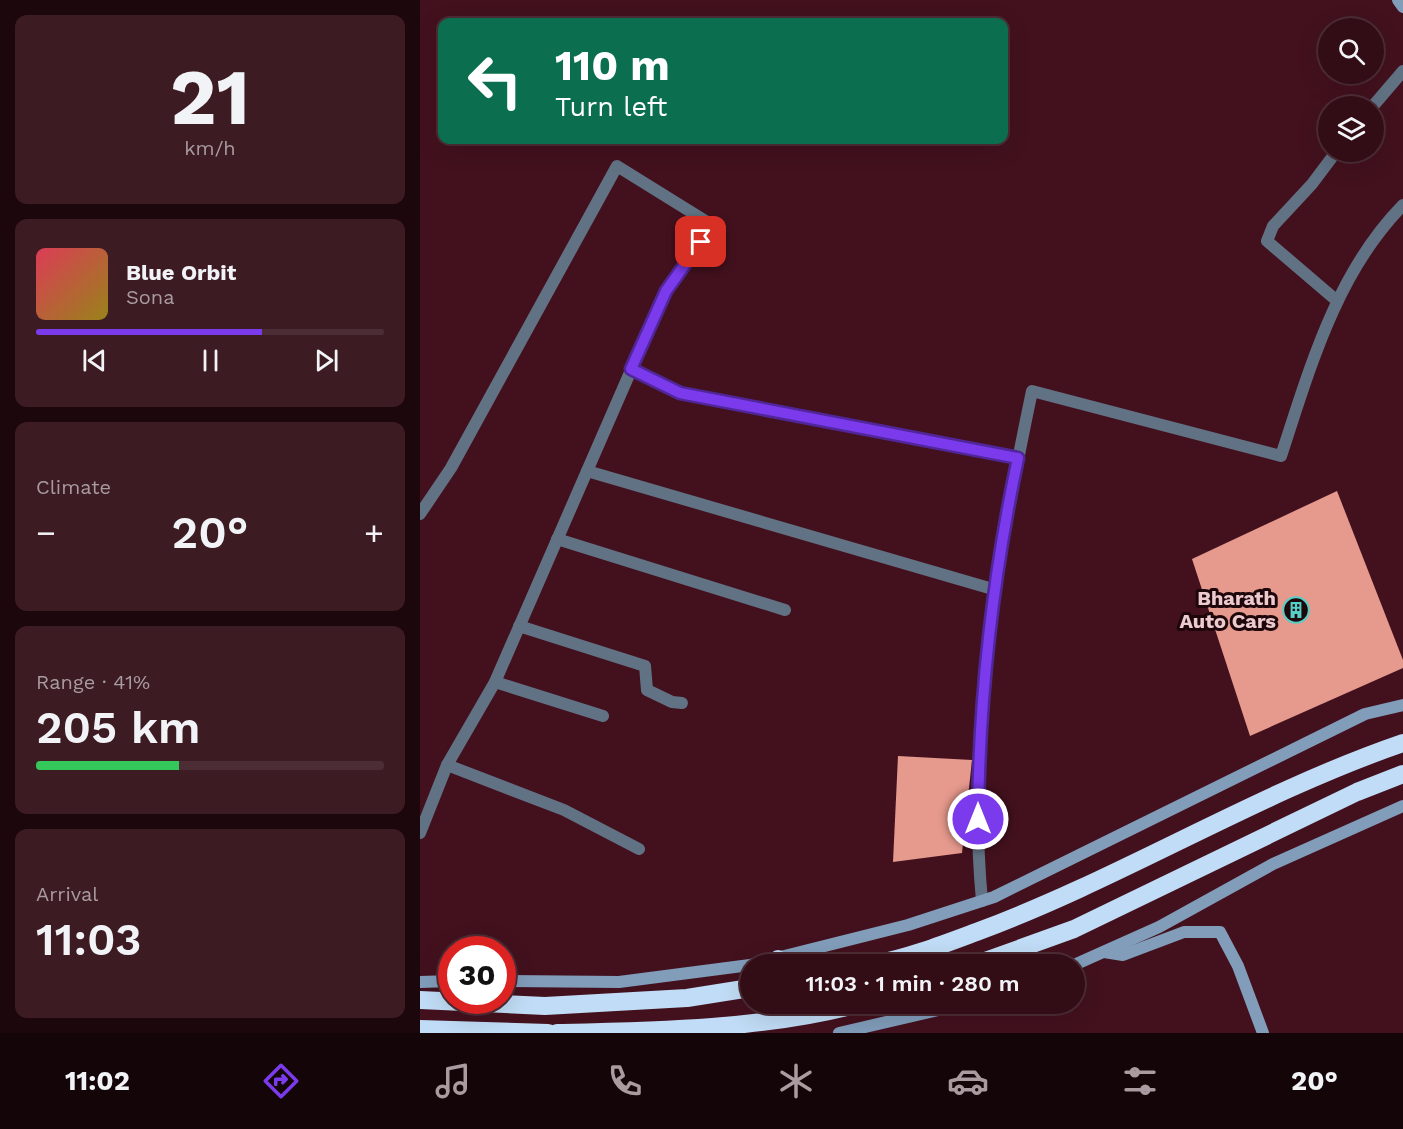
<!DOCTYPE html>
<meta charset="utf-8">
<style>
body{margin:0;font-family:"Work Sans",sans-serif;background:#3d1b23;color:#f1f3f6;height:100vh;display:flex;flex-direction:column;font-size:22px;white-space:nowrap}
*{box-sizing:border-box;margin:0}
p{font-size:20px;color:#a89ca1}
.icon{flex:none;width:33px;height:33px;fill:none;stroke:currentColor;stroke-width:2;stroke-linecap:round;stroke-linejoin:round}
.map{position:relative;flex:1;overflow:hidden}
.drawer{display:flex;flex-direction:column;gap:15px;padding:15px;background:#1c070c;width:420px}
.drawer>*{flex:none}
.top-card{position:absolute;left:18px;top:18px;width:570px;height:126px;border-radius:12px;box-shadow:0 6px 24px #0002,0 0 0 2px #4d2d35;background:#0b6e4f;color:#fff;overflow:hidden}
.fabs{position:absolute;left:898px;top:18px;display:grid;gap:12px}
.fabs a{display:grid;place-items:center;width:66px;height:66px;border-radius:50%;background:#320d16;box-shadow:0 6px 24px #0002,0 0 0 2px #4d2d35;font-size:30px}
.speed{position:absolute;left:18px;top:936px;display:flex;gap:12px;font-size:30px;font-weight:700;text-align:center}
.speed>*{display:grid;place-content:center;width:78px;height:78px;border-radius:50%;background:#320d16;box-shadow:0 6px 24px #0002,0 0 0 2px #4d2d35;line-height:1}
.speed .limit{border:9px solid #d22;background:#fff;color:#111}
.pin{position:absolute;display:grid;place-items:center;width:51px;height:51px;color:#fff;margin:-26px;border-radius:12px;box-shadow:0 3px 9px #0006}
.me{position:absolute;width:66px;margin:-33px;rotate:0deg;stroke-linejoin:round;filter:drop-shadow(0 0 4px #0008)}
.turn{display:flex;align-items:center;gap:21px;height:126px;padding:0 18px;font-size:27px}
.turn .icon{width:78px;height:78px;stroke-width:2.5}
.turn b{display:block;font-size:42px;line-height:51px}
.big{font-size:45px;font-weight:600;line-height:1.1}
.drawer .widget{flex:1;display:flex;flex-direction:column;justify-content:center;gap:9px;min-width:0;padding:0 21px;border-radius:12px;background:#3d1b23}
.drawer .dial{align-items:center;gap:0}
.dial b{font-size:78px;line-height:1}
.song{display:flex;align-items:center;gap:18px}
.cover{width:72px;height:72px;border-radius:9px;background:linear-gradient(135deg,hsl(350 70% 55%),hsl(50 70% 35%))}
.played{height:6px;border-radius:3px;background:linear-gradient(90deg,#7c3aed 65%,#4d2d35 65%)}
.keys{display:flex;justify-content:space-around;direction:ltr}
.heat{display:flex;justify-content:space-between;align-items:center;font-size:33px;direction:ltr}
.charge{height:9px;border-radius:4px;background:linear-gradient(90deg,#34c759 41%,#4d2d35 0)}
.trip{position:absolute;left:320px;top:954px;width:345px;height:60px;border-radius:30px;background:#320d16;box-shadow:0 6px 24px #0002,0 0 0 2px #4d2d35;font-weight:600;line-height:60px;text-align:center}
.tab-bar{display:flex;height:96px;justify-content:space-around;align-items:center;background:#140509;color:#a89ca1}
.tab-bar .icon{width:42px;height:42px}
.tab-bar .on{color:#7c3aed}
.tab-bar b{font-size:27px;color:#f1f3f6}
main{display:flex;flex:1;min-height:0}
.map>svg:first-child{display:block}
.building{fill:#e6998d}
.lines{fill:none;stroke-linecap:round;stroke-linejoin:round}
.street{stroke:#617284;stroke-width:12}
.secondary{stroke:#819dba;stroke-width:12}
.highway{stroke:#c1dcf6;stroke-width:18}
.route-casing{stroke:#51269a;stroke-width:15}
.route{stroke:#7c3aed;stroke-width:10}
.labels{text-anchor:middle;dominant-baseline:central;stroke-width:6;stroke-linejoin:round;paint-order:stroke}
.poi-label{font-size:20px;font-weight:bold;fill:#eccace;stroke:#1d070b;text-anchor:end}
</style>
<main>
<section class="drawer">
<div class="widget dial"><b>21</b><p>km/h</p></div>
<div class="widget">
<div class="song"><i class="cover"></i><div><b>Blue Orbit</b><p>Sona</p></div></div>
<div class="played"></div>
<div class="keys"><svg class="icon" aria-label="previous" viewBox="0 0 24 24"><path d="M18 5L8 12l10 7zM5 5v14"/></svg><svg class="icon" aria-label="pause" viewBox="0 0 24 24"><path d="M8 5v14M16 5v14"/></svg><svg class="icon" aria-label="next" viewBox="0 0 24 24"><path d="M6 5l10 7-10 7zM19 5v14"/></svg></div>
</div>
<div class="widget"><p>Climate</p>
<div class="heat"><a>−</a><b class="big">20°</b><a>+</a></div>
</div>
<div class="widget"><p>Range · 41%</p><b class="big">205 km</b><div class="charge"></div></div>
<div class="widget"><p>Arrival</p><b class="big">11:03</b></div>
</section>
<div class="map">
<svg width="983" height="1033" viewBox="0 0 983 1033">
<rect width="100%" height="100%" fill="#43111e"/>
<!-- building -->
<g class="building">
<polygon points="917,491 983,660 983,668 830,736 772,559"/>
<polygon points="478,756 552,760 542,853 473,862"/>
</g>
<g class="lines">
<!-- street -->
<g class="street">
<polyline points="953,106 983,71"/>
<polyline points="916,152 892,184 853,226 847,241 916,300"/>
<polyline points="211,369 260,393 598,458"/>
<polyline points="167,471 576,590"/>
<polyline points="0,514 31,468 197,166 292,225 246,290 75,682 27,765 0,833"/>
<polyline points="137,539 365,610"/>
<polyline points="99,626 225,666 227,690 252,702 262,703"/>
<polyline points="75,682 183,716"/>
<polyline points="27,765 144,810 219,849"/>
<path d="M562,901C546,730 577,558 612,391L861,456C890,368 916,273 983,205"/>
</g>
<!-- secondary -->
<g class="secondary">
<polyline points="978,0 983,7"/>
<polyline points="684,952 703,955 764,932 800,932 818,966 843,1033"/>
<polyline points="333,964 488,925 574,897 945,714 983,705"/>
<polyline points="654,965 739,927 853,864 983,806"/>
<polyline points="82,981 199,982 330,965"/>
<polyline points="0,982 32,981"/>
<polyline points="419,1033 544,1004"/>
</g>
<!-- highway -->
<g class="highway">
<polyline points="358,964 358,959"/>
<path d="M455,964C491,957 524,944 559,931C704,877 837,793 983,743"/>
<polyline points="557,964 654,929 937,792 983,774"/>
<polyline points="0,1000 125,1006 267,998 330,988"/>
<polyline points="0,1029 128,1033"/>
<path d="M137,1033C231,1031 348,1029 438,1004"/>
</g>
</g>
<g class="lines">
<!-- route casing -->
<g class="route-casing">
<path id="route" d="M281,242L246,291L211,369L260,393L598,458C573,576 559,698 558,819"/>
</g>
<!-- route -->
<use href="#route" class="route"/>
</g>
<!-- icons -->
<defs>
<g id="building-ring" transform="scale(1.35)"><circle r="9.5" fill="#1d070b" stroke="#55cec5" stroke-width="1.5"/><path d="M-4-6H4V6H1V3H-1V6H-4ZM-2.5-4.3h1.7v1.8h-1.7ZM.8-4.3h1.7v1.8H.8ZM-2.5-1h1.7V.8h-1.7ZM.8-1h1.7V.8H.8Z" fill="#55cec5"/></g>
</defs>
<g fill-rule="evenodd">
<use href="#building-ring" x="876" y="610"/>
</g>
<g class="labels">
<!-- poi labels -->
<g class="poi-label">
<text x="856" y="598">Bharath<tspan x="856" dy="23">Auto Cars</tspan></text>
</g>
</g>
</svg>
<div class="fabs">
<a><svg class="icon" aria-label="search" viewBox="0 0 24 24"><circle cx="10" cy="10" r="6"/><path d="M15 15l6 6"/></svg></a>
<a><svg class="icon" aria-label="layers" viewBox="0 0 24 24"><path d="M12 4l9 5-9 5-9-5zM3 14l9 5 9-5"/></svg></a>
</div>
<div class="speed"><div class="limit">30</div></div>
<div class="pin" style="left:281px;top:242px;background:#d93025"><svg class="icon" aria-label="arrive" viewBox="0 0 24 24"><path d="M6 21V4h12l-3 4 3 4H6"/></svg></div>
<svg class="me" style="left:558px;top:819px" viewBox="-20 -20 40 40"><circle r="17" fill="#7c3aed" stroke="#fff" stroke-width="3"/><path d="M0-11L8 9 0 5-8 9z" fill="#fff"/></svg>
<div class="trip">11:03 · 1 min · 280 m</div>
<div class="top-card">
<div class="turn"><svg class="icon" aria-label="left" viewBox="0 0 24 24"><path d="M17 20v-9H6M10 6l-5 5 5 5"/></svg><div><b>110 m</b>Turn left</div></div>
</div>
</div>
</main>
<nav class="tab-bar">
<b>11:02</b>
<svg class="icon on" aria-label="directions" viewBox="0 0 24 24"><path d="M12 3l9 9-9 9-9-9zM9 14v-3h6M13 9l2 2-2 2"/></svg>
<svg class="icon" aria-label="music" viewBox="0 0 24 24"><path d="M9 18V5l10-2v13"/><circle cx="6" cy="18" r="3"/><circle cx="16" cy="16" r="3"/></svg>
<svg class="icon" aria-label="phone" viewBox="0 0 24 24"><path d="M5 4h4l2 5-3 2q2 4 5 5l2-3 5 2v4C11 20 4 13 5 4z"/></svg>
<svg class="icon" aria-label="climate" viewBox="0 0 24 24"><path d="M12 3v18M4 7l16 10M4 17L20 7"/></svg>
<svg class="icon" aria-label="car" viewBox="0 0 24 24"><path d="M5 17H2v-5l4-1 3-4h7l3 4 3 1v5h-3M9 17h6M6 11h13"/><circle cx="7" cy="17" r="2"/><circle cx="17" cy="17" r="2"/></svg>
<svg class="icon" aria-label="filters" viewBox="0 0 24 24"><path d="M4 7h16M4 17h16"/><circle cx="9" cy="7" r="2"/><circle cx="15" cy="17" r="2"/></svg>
<b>20°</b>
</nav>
